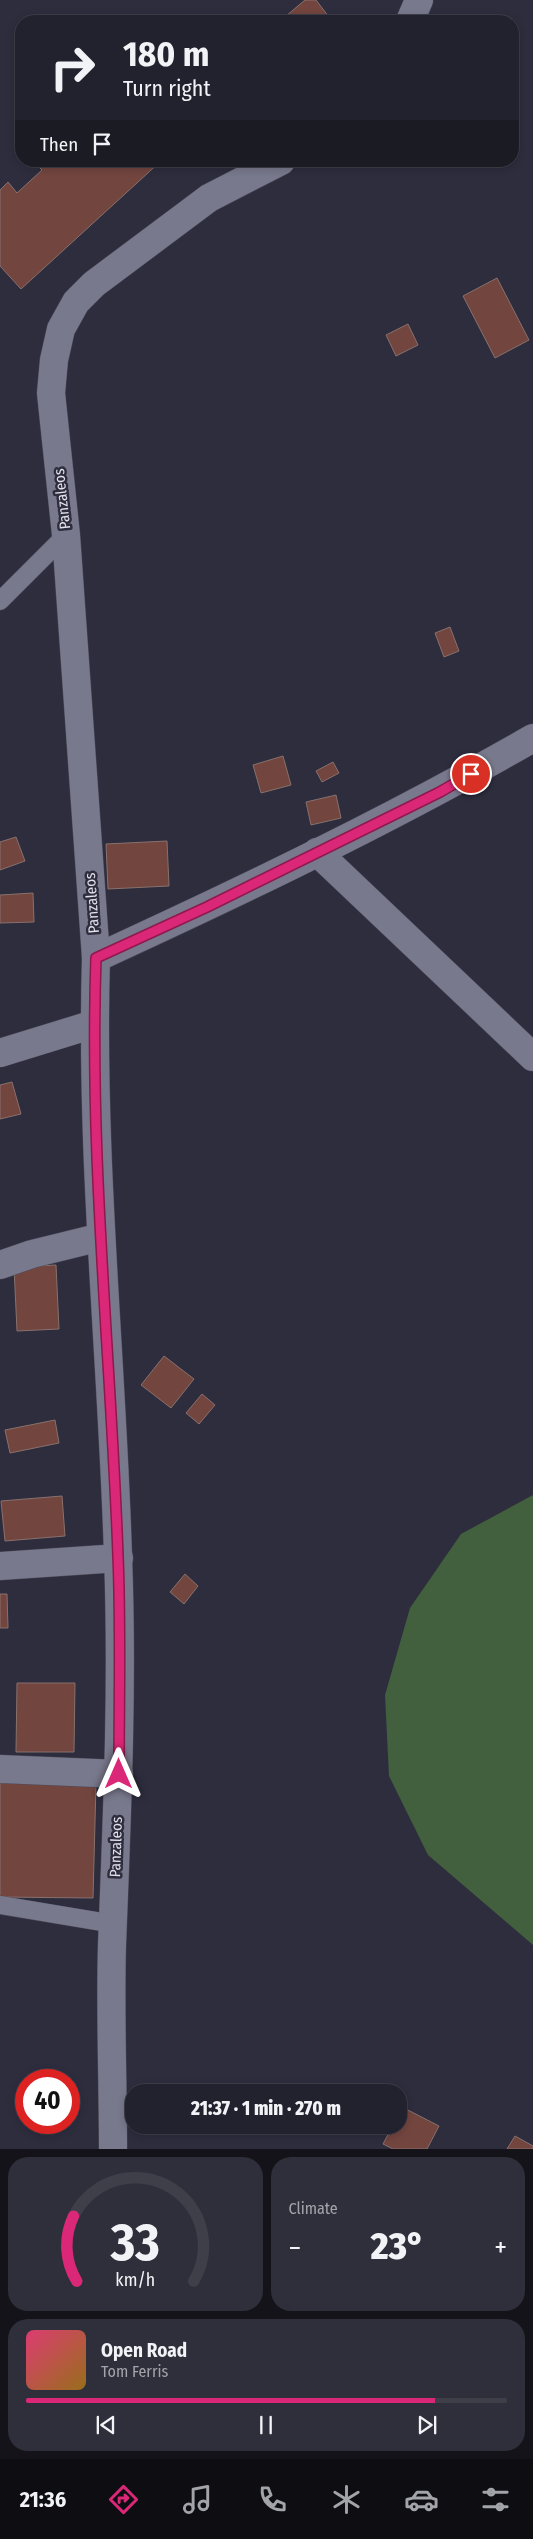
<!DOCTYPE html>
<meta charset="utf-8">
<style>
body{margin:0;font-family:"Fira Sans Condensed",sans-serif;background:#2e2f3a;color:#f1f3f6;height:100vh;display:flex;flex-direction:column;font-size:19px;white-space:nowrap}
*{box-sizing:border-box;margin:0}
p{font-size:16px;color:#a2a4aa}
.icon{flex:none;width:28px;height:28px;fill:none;stroke:currentColor;stroke-width:2;stroke-linecap:round;stroke-linejoin:round}
.map{position:relative;height:2149px;overflow:hidden}
.sheet{display:flex;flex-direction:column;gap:8px;padding:8px;background:#131319;flex:1}
.sheet>*{flex:none}
.guide{position:absolute;left:15px;top:15px;width:504px;height:152px;border-radius:20px;box-shadow:0 2px 8px #0003,0 0 0 1px #3f3f4a;background:#22222e;color:#f1f3f6;overflow:hidden}
.speed{position:absolute;left:15px;top:2069px;display:flex;gap:10px;font-size:25px;font-weight:700;text-align:center}
.speed>*{display:grid;place-content:center;width:65px;height:65px;border-radius:50%;background:#22222e;box-shadow:0 2px 8px #0003,0 0 0 1px #3f3f4a;line-height:1}
.speed .limit{border:8px solid #d22;background:#fff;color:#111}
.pin{position:absolute;display:grid;place-items:center;width:42px;height:42px;color:#fff;margin:-21px;border:2px solid #fff;border-radius:50%;box-shadow:0 1px 5px #0007}
.me{position:absolute;width:55px;margin:-28px;rotate:0deg;stroke-linejoin:round;filter:drop-shadow(0 0 4px #0008)}
.turn{display:flex;align-items:center;gap:18px;height:105px;padding:0 25px;font-size:22px}
.turn .icon{width:65px;height:65px;stroke-width:2.5}
.turn b{display:block;font-size:35px;line-height:42px}
.then{display:flex;align-items:center;height:48px;padding:0 25px;background:#0003;gap:10px;font-size:19px}
.big{font-size:38px;font-weight:800;line-height:1.1}
.sheet .tile{flex:1;display:flex;flex-direction:column;justify-content:center;gap:8px;min-width:0;padding:0 18px;border-radius:20px;background:#2e2f3a}
.sheet .dial{align-items:center;gap:0}
.dial svg{height:130px;overflow:visible;fill:none;stroke:#3f3f4a;stroke-width:7;stroke-linecap:round;text-anchor:middle}
.dial text{fill:#f1f3f6;stroke:none}
.song{display:flex;align-items:center;gap:15px}
.cover{width:60px;height:60px;border-radius:8px;background:linear-gradient(135deg,hsl(340 70% 55%),hsl(40 70% 35%))}
.played{height:5px;border-radius:2px;background:linear-gradient(90deg,#db2777 85%,#3f3f4a 85%)}
.keys{display:flex;justify-content:space-around;direction:ltr}
.heat{display:flex;justify-content:space-between;align-items:center;font-size:28px;direction:ltr}
.sheet .tiles{flex:1;display:grid;gap:8px;grid-template-columns:1fr 1fr}
.tile:last-child{grid-column:span 2}
.trip{position:absolute;left:125px;top:2084px;width:282px;height:50px;border-radius:20px;background:#22222e;box-shadow:0 2px 8px #0003,0 0 0 1px #3f3f4a;font-weight:800;line-height:50px;text-align:center}
.tabs{display:flex;height:80px;justify-content:space-around;align-items:center;background:#0e0e12;color:#a2a4aa}
.tabs .icon{width:35px;height:35px}
.tabs .active{color:#db2777}
.tabs b{font-size:22px;color:#f1f3f6}
.map>svg:first-child{display:block}
.green{fill:#425f3e}
.building{fill:#73453f;stroke:#88716d}
.lines{fill:none;stroke-linecap:round;stroke-linejoin:round}
.service-casing{stroke:#4a4a58;stroke-width:19}
.minor-casing{stroke:#4a4a58;stroke-width:29}
.tertiary-casing{stroke:#4a4a58;stroke-width:29}
.service{stroke:#79798d;stroke-width:18}
.minor{stroke:#79798d;stroke-width:28}
.tertiary{stroke:#79798d;stroke-width:28}
.route-casing{stroke:#8e194d;stroke-width:12}
.route{stroke:#db2777;stroke-width:9}
.labels{text-anchor:middle;dominant-baseline:central;stroke-width:5;stroke-linejoin:round;paint-order:stroke}
.street-label{font-size:15px;fill:#e2e2ed;stroke:#2d2d3e}
</style>
<div class="map">
<svg width="533" height="2149" viewBox="0 0 533 2149">
<rect width="100%" height="100%" fill="#2d2d3e"/>
<!-- green -->
<polygon class="green" points="533,1495 533,1945 428,1855 389,1776 385,1695 410,1608 461,1534"/>
<!-- building -->
<g class="building">
<polygon points="305,0 316,0 332,21 280,21"/>
<polygon points="33,161 161,161 21,289 0,266 0,190 8,182 17,193 42,170"/>
<polygon points="497,278 529,340 495,358 463,296"/>
<polygon points="408,324 418,345 396,356 386,335"/>
<polygon points="450,627 459,651 444,657 435,633"/>
<polygon points="283,756 291,785 261,793 253,765"/>
<polygon points="333,762 339,773 322,782 316,771"/>
<polygon points="336,795 341,818 311,825 306,802"/>
<polygon points="16,837 25,861 0,870 0,842"/>
<polygon points="167,841 169,886 108,889 106,844"/>
<polygon points="33,893 34,922 0,923 0,895"/>
<polygon points="12,1082 21,1114 0,1119 0,1085"/>
<polygon points="56,1265 59,1329 17,1331 14,1267"/>
<polygon points="164,1356 194,1379 171,1408 141,1385"/>
<polygon points="202,1394 215,1405 199,1424 186,1413"/>
<polygon points="55,1420 59,1443 10,1453 5,1430"/>
<polygon points="62,1496 65,1536 5,1541 1,1501"/>
<polygon points="185,1574 198,1586 184,1604 170,1592"/>
<polygon points="0,1594 7,1594 8,1628 0,1628"/>
<polygon points="17,1683 75,1683 74,1752 16,1752"/>
<polygon points="0,1783 96,1784 93,1898 0,1897"/>
<polygon points="402,2107 439,2126 427,2149 393,2149 383,2144 393,2125 399,2125 399,2114"/>
<polygon points="515,2136 533,2146 533,2149 507,2149"/>
</g>
<g class="lines">
<!-- service casing -->
<g class="service-casing">
<g id="service">
<polyline points="0,601 66,535"/>
<polyline points="0,1905 114,1924"/>
</g>
</g>
<!-- minor casing -->
<g class="minor-casing">
<g id="minor">
<polyline points="317,852 533,1057"/>
<path d="M96,958C244,890 392,819 533,738"/>
<polyline points="0,1053 94,1024"/>
<polyline points="0,1265 32,1254 101,1237"/>
<polyline points="0,1566 119,1558"/>
<polyline points="0,1769 119,1774"/>
</g>
</g>
<!-- tertiary casing -->
<g class="tertiary-casing">
<g id="tertiary">
<polyline points="410,21 419,0"/>
<path d="M113,2149C113,2081 110,2013 112,1945C117,1816 123,1686 118,1556C112,1357 90,1158 96,958L66,535L51,393L54,360L61,329L76,302L94,284L209,198L281,161"/>
</g>
</g>
<!-- service -->
<use href="#service" class="service"/>
<!-- minor -->
<use href="#minor" class="minor"/>
<!-- tertiary -->
<use href="#tertiary" class="tertiary"/>
</g>
<g class="lines">
<!-- route casing -->
<g class="route-casing">
<path id="route" d="M119,1774C119,1702 121,1629 118,1556C111,1357 89,1158 96,958L207,907L440,792L471,774"/>
</g>
<!-- route -->
<use href="#route" class="route"/>
</g>
<g class="labels">
<!-- street labels -->
<g class="street-label">
<text transform="translate(62 499) rotate(-96)">Panzaleos</text>
<text transform="translate(92 903) rotate(-94)">Panzaleos</text>
<text transform="translate(116 1847) rotate(-88)">Panzaleos</text>
</g>
</g>
</svg>
<div class="speed"><div class="limit">40</div></div>
<div class="pin" style="left:471px;top:774px;background:#d93025"><svg class="icon" aria-label="arrive" viewBox="0 0 24 24"><path d="M6 21V4h12l-3 4 3 4H6"/></svg></div>
<svg class="me" style="left:119px;top:1774px" viewBox="-20 -20 40 40"><path d="M0-17L14 15 0 8-14 15z" fill="#db2777" stroke="#fff" stroke-width="4"/></svg>
<div class="trip">21:37 · 1 min · 270 m</div>
<div class="guide">
<div class="turn"><svg class="icon" aria-label="right" viewBox="0 0 24 24"><path d="M7 20v-9h11M14 6l5 5-5 5"/></svg><div><b>180 m</b>Turn right</div></div>
<div class="then">Then<svg class="icon" aria-label="arrive" viewBox="0 0 24 24"><path d="M6 21V4h12l-3 4 3 4H6"/></svg></div>
</div>
</div>
<section class="sheet">
<div class="tiles">
<div class="tile dial"><svg viewBox="0 0 100 80">
<path d="M14 69A42 42 0 1 1 86 69"/>
<path d="M14 69A42 42 0 0 1 12 29" stroke="#db2777"/>
<text x="50" y="56" font-size="32" font-weight="700">33</text>
<text x="50" y="72" font-size="11">km/h</text>
</svg></div>
<div class="tile"><p>Climate</p>
<div class="heat"><a>−</a><b class="big">23°</b><a>+</a></div>
</div>
<div class="tile">
<div class="song"><i class="cover"></i><div><b>Open Road</b><p>Tom Ferris</p></div></div>
<div class="played"></div>
<div class="keys"><svg class="icon" aria-label="previous" viewBox="0 0 24 24"><path d="M18 5L8 12l10 7zM5 5v14"/></svg><svg class="icon" aria-label="pause" viewBox="0 0 24 24"><path d="M8 5v14M16 5v14"/></svg><svg class="icon" aria-label="next" viewBox="0 0 24 24"><path d="M6 5l10 7-10 7zM19 5v14"/></svg></div>
</div>
</div>
</section>
<nav class="tabs">
<b>21:36</b>
<svg class="icon active" aria-label="directions" viewBox="0 0 24 24"><path d="M12 3l9 9-9 9-9-9zM9 14v-3h6M13 9l2 2-2 2"/></svg>
<svg class="icon" aria-label="music" viewBox="0 0 24 24"><path d="M9 18V5l10-2v13"/><circle cx="6" cy="18" r="3"/><circle cx="16" cy="16" r="3"/></svg>
<svg class="icon" aria-label="phone" viewBox="0 0 24 24"><path d="M5 4h4l2 5-3 2q2 4 5 5l2-3 5 2v4C11 20 4 13 5 4z"/></svg>
<svg class="icon" aria-label="climate" viewBox="0 0 24 24"><path d="M12 3v18M4 7l16 10M4 17L20 7"/></svg>
<svg class="icon" aria-label="car" viewBox="0 0 24 24"><path d="M5 17H2v-5l4-1 3-4h7l3 4 3 1v5h-3M9 17h6M6 11h13"/><circle cx="7" cy="17" r="2"/><circle cx="17" cy="17" r="2"/></svg>
<svg class="icon" aria-label="filters" viewBox="0 0 24 24"><path d="M4 7h16M4 17h16"/><circle cx="9" cy="7" r="2"/><circle cx="15" cy="17" r="2"/></svg>
</nav>
